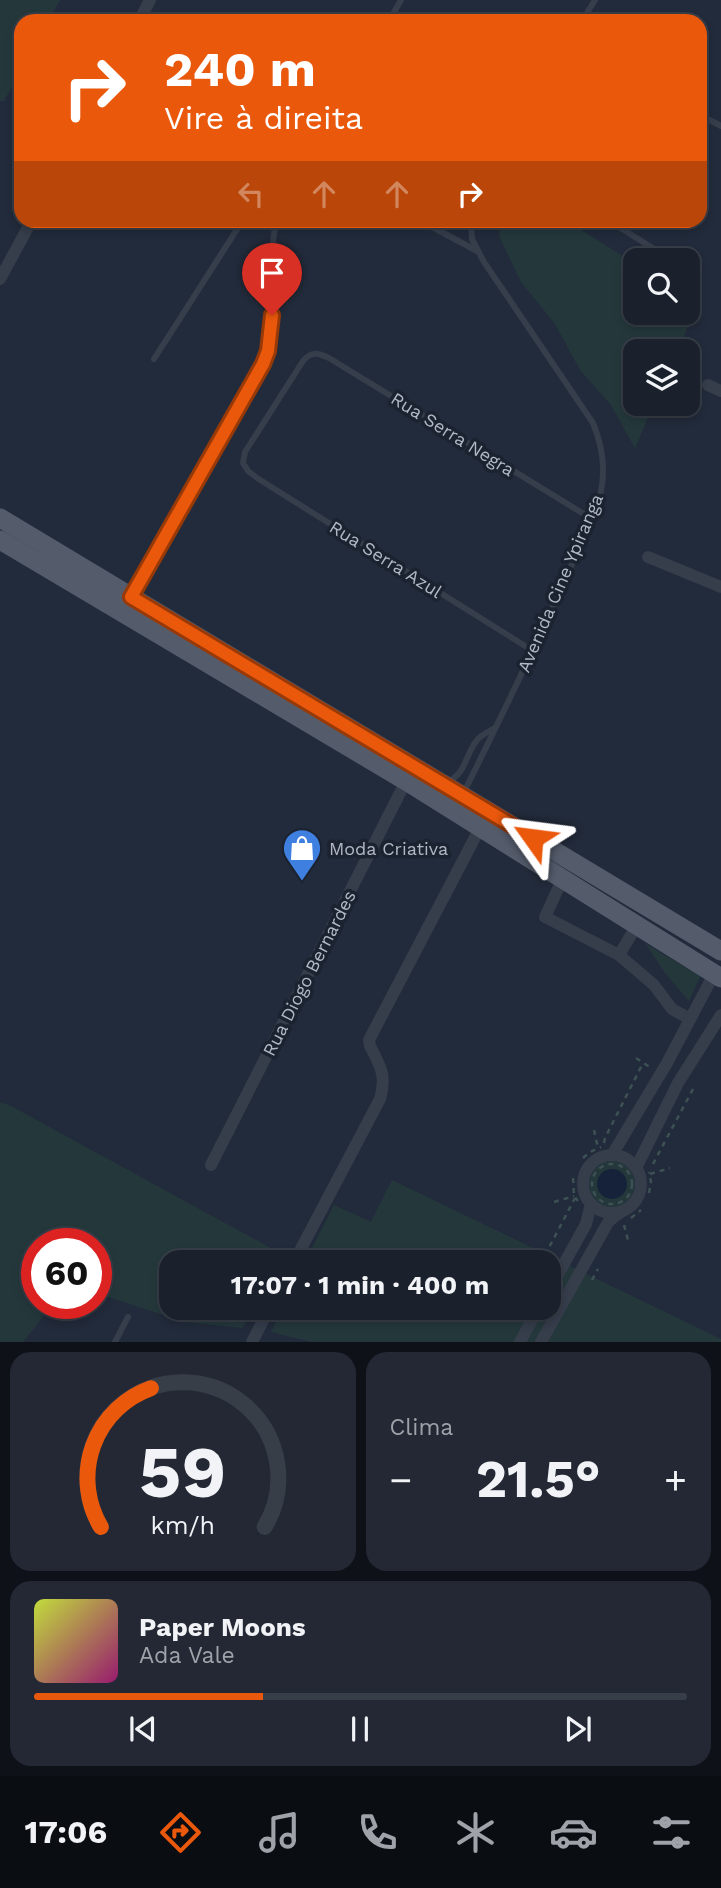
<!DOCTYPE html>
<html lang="pt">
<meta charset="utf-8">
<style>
body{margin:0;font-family:"Work Sans",sans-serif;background:#232834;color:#f1f3f6;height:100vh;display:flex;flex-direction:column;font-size:26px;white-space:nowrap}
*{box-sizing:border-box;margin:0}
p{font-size:23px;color:#9fa3a9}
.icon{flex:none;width:38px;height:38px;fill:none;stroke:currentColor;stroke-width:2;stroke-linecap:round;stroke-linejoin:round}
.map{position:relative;height:1342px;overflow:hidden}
.side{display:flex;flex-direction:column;gap:10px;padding:10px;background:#0e1218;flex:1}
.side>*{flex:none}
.banner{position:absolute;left:14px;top:14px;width:693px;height:214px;border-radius:21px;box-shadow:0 4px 10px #0003,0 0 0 2px #383e48;background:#ea580c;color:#fff;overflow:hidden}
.tools{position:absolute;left:623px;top:248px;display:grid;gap:14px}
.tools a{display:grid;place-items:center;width:77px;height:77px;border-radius:14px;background:#1a202c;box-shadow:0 4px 10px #0003,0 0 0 2px #383e48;font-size:35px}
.speed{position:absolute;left:21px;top:1228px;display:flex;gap:14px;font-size:35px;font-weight:700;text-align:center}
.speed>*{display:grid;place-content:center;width:91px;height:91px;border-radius:50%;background:#1a202c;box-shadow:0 4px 10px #0003,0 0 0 2px #383e48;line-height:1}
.speed .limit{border:10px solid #d22;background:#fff;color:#111}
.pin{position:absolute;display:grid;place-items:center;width:60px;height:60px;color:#fff;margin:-72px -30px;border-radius:50% 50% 50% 0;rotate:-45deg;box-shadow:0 0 7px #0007}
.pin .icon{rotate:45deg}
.me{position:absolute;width:77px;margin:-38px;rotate:301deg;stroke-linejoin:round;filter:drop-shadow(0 0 5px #0008)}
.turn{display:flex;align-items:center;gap:24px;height:147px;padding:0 35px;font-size:32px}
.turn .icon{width:91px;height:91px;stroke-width:2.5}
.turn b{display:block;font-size:49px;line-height:60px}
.lanes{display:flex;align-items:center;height:66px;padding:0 35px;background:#0003;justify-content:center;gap:35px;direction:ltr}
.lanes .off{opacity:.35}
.big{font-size:52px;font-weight:700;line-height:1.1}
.side .widget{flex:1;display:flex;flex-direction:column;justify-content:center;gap:10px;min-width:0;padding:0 24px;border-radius:21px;background:#232834}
.side .dial{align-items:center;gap:0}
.dial svg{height:182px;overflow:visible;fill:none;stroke:#383e48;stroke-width:7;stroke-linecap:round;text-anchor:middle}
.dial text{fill:#f1f3f6;stroke:none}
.song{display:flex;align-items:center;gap:21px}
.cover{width:84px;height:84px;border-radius:10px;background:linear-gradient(135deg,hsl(70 70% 55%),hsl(320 70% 35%))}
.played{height:7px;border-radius:4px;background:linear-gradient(90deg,#ea580c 35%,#383e48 35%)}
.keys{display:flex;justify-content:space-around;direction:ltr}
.heat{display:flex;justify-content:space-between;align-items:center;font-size:38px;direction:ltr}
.side .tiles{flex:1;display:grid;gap:10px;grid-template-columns:1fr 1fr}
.widget:last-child{grid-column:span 2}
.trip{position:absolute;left:159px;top:1250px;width:402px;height:70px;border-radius:21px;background:#1a202c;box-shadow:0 4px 10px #0003,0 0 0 2px #383e48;font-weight:700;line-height:70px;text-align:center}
.dock{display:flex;height:112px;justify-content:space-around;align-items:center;background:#0a0d12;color:#9fa3a9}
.dock .icon{width:49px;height:49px}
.dock .current{color:#ea580c}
.dock b{font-size:32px;color:#f1f3f6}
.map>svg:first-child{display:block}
.green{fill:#24383c}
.water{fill:#162239}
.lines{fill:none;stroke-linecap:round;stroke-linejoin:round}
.path{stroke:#3d5154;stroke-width:2.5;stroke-dasharray:5 5;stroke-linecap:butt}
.service{stroke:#363d4b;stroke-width:6}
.minor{stroke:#363d4b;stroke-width:12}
.primary{stroke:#545c6c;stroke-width:19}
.route-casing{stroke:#983908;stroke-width:18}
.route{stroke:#ea580c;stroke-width:12}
.labels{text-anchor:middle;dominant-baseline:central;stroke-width:7;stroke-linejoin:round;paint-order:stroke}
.street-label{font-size:18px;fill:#b1b8c7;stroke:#1b2230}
.poi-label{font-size:18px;fill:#b1b8c7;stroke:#1b2230;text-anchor:start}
</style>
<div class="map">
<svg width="721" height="1342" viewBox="0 0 721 1342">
<rect width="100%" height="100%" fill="#222b3b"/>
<!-- green -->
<g class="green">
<polygon points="0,0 60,0 48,21 21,21 21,70 4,101 0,101"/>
<polygon points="498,221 567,221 635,264 635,313 688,313 688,297 698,303 677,352 635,352 635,404 654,404 635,448 611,405 580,370 555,324 521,282 500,238"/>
<polygon points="645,943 679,964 701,975 689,1001 665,973"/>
<polygon points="0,1102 11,1106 289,1258 286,1262 172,1262 172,1307 256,1307 242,1328 185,1322 96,1293 96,1244 37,1244 37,1304 53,1304 23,1342 0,1342"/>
<circle cx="612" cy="1184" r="23"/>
<polygon points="392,1180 721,1339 721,1342 311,1342 271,1332 283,1307 550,1307 550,1262 305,1262 334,1205 371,1222"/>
</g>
<!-- water -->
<circle class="water" cx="612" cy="1184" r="15"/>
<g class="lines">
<!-- path -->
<g class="path">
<polyline points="636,1058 651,1068"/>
<polyline points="594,1130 598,1148"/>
<polyline points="604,1143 605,1138 643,1063"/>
<polyline points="583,1158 590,1152 601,1147"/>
<circle cx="612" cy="1184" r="20"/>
<polyline points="653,1164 693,1089"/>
<polyline points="650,1174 670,1168"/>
<polyline points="573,1178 574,1196 578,1201"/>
<polyline points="649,1193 651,1182 649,1172"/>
<polyline points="554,1202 574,1196"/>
<polyline points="631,1218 641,1210"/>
<polyline points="624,1225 629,1244"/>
<polyline points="545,1255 575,1198"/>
<polyline points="592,1280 598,1269"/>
</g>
<!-- service -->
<g class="service">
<polyline points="389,21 401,0"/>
<polyline points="582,21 595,0"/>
<polyline points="700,115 721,126"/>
<polyline points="419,220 477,251"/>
<polyline points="608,220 673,261"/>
<polyline points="688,270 691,272"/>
<polyline points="154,359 243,220"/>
<path d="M132,595L263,364C274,332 272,298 273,265C273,250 272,235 277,220"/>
<path d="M533,651L257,478L248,471L243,463L245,452L303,361C311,351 318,353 329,358L592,519"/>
<path d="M448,781C467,774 466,750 479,738C483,734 490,731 495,728"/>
<path d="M463,794C499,722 534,649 567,575C578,550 596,518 601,491C606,467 602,445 593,423L484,262L472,239L471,220"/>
<polyline points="115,1342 128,1317"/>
</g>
<!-- minor -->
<g class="minor">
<polyline points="139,21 150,0"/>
<polyline points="0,279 32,220"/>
<polyline points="708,385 721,391"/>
<polyline points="648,557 721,587"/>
<polyline points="563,878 545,917 619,955 654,985 672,1009 690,1019"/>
<polyline points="619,955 637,925"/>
<polyline points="612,1155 667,1063 714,974"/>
<circle cx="612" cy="1184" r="29"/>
<polyline points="211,1165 406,781"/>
<polyline points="636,1168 678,1083 721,1015"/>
<path d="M294,1262L380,1099C387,1076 380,1065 370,1046L369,1040L481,826"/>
<polyline points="550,1289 586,1224 591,1204"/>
<polyline points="252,1342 270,1307"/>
<polyline points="520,1342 539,1307"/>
<polyline points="541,1342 606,1226 609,1221 621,1212"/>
</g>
<!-- primary -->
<g class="primary">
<polyline points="0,518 721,951"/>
<polyline points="0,540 406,781 721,978"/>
</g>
</g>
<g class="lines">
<!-- route casing -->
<g class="route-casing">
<polyline id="route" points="272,315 268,351 263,364 131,597 533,838"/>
</g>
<!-- route -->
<use href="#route" class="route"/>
</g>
<!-- icons -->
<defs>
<g id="shop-pin" transform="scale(2.0125)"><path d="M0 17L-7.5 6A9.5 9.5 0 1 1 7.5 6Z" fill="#3f7fe0" stroke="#1b2230"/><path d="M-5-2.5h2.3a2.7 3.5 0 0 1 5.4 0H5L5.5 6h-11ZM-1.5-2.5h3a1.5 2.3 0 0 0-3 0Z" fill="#fff"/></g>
</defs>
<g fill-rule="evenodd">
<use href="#shop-pin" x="302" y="848"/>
</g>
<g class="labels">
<!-- street labels -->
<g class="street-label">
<text transform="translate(453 434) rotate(32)">Rua Serra Negra</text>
<text transform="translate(386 559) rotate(32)">Rua Serra Azul</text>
<text transform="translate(560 583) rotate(-67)">Avenida Cine Ypiranga</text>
<text transform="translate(309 973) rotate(-63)">Rua Diogo Bernardes</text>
</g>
<!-- poi labels -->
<g class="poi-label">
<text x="329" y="848">Moda Criativa</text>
</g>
</g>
</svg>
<div class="tools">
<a><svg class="icon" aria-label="search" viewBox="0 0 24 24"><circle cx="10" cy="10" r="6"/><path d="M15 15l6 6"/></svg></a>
<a><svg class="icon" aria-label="layers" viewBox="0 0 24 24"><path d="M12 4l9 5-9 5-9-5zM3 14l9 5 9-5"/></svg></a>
</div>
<div class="speed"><div class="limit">60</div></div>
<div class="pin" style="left:272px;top:315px;background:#d93025"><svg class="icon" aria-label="arrive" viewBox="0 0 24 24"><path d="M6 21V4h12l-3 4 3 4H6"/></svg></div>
<svg class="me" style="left:533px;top:838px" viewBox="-20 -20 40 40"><path d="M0-17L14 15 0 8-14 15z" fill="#ea580c" stroke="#fff" stroke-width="4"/></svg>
<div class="trip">17:07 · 1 min · 400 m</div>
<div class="banner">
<div class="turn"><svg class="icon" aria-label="right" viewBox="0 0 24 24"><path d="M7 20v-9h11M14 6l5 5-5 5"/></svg><div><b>240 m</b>Vire à direita</div></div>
<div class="lanes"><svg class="icon off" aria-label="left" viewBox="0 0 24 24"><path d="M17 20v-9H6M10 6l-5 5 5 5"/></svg><svg class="icon off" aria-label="ahead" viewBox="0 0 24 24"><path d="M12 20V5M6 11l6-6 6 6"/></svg><svg class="icon off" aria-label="ahead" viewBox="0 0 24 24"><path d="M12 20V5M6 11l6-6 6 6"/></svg><svg class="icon" aria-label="right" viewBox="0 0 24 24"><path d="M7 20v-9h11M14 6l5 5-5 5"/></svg></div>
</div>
</div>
<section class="side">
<div class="tiles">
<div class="widget dial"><svg viewBox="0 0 100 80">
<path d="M14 69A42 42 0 1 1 86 69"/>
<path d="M14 69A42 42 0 0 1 36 8" stroke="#ea580c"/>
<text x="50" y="56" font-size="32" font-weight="700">59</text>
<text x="50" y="72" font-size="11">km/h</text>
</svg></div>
<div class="widget"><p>Clima</p>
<div class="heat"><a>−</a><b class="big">21.5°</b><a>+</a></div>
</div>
<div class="widget">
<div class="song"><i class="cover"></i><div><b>Paper Moons</b><p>Ada Vale</p></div></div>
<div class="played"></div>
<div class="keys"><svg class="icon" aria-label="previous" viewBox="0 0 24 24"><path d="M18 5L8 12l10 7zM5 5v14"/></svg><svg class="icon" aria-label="pause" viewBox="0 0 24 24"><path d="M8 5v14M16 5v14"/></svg><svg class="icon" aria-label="next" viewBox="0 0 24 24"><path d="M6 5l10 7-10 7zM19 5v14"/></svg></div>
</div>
</div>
</section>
<nav class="dock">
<b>17:06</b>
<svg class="icon current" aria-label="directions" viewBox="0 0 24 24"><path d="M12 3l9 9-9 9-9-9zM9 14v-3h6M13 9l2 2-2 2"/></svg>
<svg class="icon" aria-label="music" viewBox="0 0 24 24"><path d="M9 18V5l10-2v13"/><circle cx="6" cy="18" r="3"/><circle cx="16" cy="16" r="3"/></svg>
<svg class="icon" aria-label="phone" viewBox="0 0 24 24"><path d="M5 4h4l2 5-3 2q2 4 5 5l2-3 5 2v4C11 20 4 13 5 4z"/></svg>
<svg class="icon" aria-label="climate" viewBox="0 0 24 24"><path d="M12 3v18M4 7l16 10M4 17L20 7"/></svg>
<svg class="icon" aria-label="car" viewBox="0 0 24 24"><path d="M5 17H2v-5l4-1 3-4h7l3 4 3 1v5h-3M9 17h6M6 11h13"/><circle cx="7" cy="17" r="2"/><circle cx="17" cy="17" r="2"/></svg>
<svg class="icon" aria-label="filters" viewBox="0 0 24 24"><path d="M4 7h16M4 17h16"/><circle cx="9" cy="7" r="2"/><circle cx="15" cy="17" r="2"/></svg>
</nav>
